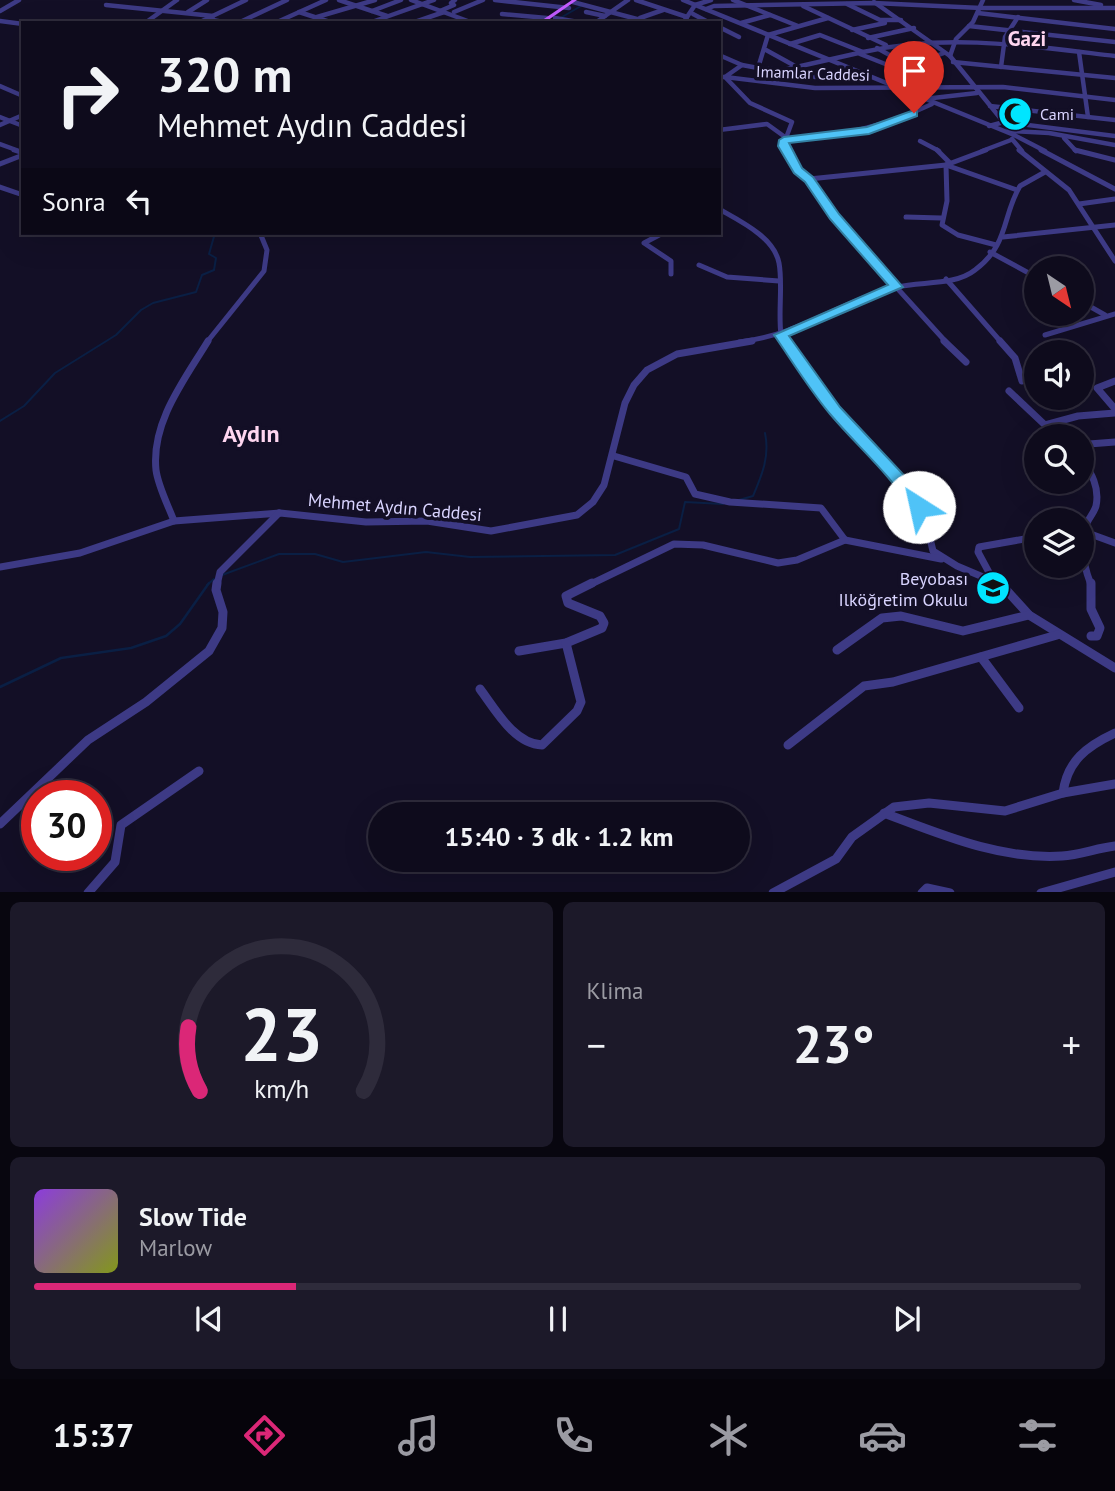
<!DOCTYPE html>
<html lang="tr">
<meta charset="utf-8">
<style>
body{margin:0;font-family:"PT Sans",sans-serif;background:#1c1929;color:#f1f3f6;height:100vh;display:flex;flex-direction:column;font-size:26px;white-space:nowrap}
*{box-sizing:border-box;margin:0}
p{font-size:23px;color:#9b9ba3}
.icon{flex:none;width:38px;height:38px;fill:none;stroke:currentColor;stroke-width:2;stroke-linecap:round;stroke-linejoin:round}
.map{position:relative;height:892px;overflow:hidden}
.sheet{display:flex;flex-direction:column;gap:10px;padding:10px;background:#08060f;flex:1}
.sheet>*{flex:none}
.banner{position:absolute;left:21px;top:21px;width:700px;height:214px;border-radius:0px;box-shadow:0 7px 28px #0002,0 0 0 2px #2e2b3b;background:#0e0b1c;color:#f1f3f6;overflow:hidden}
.needle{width:46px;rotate:145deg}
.controls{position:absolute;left:1024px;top:256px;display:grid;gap:14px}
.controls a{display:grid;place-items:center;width:70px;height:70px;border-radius:50%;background:#0e0b1c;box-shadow:0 7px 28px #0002,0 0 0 2px #2e2b3b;font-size:35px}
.speed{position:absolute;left:21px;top:780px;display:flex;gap:14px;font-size:35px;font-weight:700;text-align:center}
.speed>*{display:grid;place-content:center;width:91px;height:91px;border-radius:50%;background:#0e0b1c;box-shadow:0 7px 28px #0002,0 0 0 2px #2e2b3b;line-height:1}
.speed .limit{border:10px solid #d22;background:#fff;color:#111}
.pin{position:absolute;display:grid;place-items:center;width:60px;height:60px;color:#fff;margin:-72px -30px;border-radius:50% 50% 50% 0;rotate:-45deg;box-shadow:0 0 7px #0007}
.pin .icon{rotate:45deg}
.me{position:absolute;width:77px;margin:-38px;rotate:325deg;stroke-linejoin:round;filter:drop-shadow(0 0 5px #0008)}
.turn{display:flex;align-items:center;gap:24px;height:147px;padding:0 21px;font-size:32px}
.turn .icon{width:91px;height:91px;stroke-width:2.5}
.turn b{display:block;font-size:49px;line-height:60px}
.then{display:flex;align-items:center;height:66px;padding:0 21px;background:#0003;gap:14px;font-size:26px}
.big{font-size:52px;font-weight:600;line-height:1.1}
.sheet .tile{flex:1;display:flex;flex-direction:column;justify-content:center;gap:10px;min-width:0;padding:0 24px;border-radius:10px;background:#1c1929}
.sheet .dial{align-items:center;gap:0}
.dial svg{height:182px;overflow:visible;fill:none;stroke:#2e2b3b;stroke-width:7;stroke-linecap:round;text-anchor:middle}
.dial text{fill:#f1f3f6;stroke:none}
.song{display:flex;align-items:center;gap:21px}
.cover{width:84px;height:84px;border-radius:10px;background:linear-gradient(135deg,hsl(270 70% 55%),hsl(70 70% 35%))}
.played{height:7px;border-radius:4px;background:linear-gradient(90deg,#db2777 25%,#2e2b3b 25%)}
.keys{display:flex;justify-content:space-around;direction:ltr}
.heat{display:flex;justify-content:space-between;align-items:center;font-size:38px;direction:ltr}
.sheet .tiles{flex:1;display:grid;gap:10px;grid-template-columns:1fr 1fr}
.tile:last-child{grid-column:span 2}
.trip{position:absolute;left:368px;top:802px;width:382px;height:70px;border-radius:35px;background:#0e0b1c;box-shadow:0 7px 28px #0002,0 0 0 2px #2e2b3b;font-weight:600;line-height:70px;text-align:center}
.dock{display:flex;height:112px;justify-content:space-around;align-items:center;background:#06040b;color:#9b9ba3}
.dock .icon{width:49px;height:49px}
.dock .active{color:#db2777}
.dock b{font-size:32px;color:#f1f3f6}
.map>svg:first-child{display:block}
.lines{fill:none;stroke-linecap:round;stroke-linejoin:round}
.stream-far1{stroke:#0a1f44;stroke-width:2}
.stream{stroke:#0a1f44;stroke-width:2.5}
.minor-far3{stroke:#3d3a85;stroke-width:4.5}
.minor-far2{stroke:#3d3a85;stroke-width:5}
.minor-far1{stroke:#3d3a85;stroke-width:7}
.minor{stroke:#3d3a85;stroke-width:9}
.major{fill:#c25bff;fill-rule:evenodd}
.route{fill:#4fc3f7;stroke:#337fa1;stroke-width:2}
.labels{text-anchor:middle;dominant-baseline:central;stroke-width:7;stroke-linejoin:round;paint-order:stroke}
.far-street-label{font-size:16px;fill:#d9d4ff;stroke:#130f26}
.far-poi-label{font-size:16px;fill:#d9d4ff;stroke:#130f26;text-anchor:start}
.street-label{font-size:18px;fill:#d9d4ff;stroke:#130f26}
.poi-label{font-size:18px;fill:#d9d4ff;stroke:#130f26;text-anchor:end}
.far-district-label{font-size:21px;font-weight:bold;fill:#ffd6f0;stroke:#130f26}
.district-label{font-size:24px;font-weight:bold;fill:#ffd6f0;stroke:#130f26}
</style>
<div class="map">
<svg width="1115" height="893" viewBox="0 0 1115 893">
<rect width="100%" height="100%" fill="#130f26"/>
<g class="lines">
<!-- stream-far1 -->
<g class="stream-far1">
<polyline points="562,17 581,6"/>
<polyline points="0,421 24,406 55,373 116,335 141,310 153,303 196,292 202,275 214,270 216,258 209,254 215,233"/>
<path d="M739,500L753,496C762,475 770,456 765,433"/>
<polyline points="222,575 279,554 315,554 343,562 426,552 470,557 615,555 679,529 685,502 723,504"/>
<polyline points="207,585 214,579"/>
</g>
<!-- stream -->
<polyline class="stream" points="0,687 61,658 131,648 166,636 180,624 209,583"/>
<!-- minor-far3 -->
<g class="minor-far3">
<polyline points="339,0 387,16"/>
<polyline points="411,0 473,23"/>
<polyline points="495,0 569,8"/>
<polyline points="636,0 687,17"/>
<polyline points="683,0 1014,135 1045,151"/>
<polyline points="733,0 798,26"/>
<polyline points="1074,0 1101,5"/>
<polyline points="573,2 652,23"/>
<polyline points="874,2 950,56 1014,135"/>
<polyline points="847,4 880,20 901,20"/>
<polyline points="106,5 213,16"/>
<polyline points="803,6 886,45"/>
<polyline points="706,9 714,6 874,3 981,8 1115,8"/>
<polyline points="0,11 19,0"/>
<polyline points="372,11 401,0"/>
<polyline points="440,11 454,5 451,3 455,0"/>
<polyline points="188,12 207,0"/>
<polyline points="299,12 333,23"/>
<polyline points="454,12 483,0"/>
<polyline points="586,12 605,16"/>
<polyline points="978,13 1115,29"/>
<polyline points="502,14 547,18"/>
<polyline points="693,14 710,23"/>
<polyline points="317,17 375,0"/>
<polyline points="555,18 584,23"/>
<polyline points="640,18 663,10"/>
<polyline points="828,18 768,35 758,68 742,65 725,77 815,88 1003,87 1115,100"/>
<polyline points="208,19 228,23"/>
<polyline points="0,21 23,24"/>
<polyline points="145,23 177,0"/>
<polyline points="198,23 246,0"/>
<polyline points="238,23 287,0"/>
<polyline points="275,23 326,0"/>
<polyline points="369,23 434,0"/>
<polyline points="412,23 444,12"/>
<polyline points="595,23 628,0"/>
<polyline points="683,23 695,5 711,0"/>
<polyline points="741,23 770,15"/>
<polyline points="969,26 1115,42"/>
<polyline points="719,27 739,37"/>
<polyline points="852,30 885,23"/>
<polyline points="868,38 914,28"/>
<polyline points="877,48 909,66"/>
<polyline points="766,50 815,77"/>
<path d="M863,52C948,33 1030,46 1115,56"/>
<polyline points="1079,52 1088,117"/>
<polyline points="860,54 908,73"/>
<polyline points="719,55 742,65"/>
<polyline points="950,56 956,39 973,22 983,0"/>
<polyline points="953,62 1115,78"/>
<polyline points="1001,67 1005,37 1018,17"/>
<polyline points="758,68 783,70 863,52 820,35 790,44"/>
<polyline points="719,77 725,77 750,103 792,122 783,146 786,151"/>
<polyline points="909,85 909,66 944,53"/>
<polyline points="0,86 23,96"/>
<polyline points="924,99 977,93"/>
<polyline points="990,106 1115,120"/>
<polyline points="0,117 23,126"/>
<polyline points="0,125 23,115"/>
<polyline points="989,126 1004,122 1115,136"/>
<polyline points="719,130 767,124 785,137"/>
<polyline points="1009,131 1049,133 1115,145"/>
<polyline points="1064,138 1076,151"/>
<polyline points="1012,139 1022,151"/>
<path d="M784,140C837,137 884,127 932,104"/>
<polyline points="920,141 939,151"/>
<polyline points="0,144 19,151"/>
<polyline points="982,151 1011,140"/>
</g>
<!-- minor-far2 -->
<g class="minor-far2">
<polyline points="14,150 23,153"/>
<polyline points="785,150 868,256 946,342"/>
<polyline points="937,150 950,163"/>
<polyline points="1019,150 1069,190 1115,261"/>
<polyline points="1041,150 1115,189"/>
<polyline points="1075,150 1115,160"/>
<polyline points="0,164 23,155"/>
<polyline points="946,165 947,201 942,225 958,235 996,245"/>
<polyline points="946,165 1017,190"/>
<polyline points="809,179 946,165 986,150"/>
<polyline points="0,187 23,195"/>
<polyline points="1079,204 1115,199"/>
<path d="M719,209C740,221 774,237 779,263C783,284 778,312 781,335L786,342"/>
<polyline points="906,217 941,218"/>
<polyline points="663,233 644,243 671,261 671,274"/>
<polyline points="1003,237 1115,225"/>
<polyline points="990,252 1036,277"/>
<polyline points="699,265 727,277 779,281"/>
<polyline points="946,279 1001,342"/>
<polyline points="1082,302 1105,315"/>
<polyline points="1045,335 1115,314"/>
<polyline points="207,342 264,271 267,250 260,233"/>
<path d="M739,342C801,335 840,301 897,287C921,281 955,286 975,270C1009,245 1002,216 1020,186L1045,172"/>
</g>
<!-- minor-far1 -->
<g class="minor-far1">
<path d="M785,341C802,364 818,389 836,411C876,459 920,486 933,551L957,566L1002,585"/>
<polyline points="944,341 966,362"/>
<polyline points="1000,341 1015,358 1022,381"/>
<polyline points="1115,381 1097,388 1115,409"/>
<polyline points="1009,391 1045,425 1078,416 1115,413"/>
<polyline points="1082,454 1089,444 1115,442"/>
<polyline points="614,456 686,477 695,494 730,502 821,508 845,540 941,559"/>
<path d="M1082,459C1091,473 1100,487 1096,506C1094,513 1088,519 1086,525C1079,545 1084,567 1091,585"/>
<path d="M174,521C168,505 158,486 156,470C151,422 185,379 208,341"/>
<polyline points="1085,532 1115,543"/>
<polyline points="0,567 80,553 174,521 280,513 366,522 427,521 491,531 577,515 593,502 604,485 625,403 634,385 647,370 677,354 752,341"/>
<polyline points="992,578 978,552 979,547 1036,537"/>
<polyline points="217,585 220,572 279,513"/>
<polyline points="589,585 674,544 703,545 778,563 797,560 845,540"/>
</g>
<!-- minor -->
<g class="minor">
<polyline points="1000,583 1029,615 1115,668"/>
<polyline points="1091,583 1091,609 1100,628 1097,636 1091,636"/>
<polyline points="837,650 882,618 901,616 963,631 1029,615"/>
<polyline points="519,651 566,643 602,628 604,623 600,616 568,603 566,596 592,583"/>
<polyline points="981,657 1019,708"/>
<path d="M480,689C495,709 514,744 542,745L577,711L581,702L566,643"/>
<polyline points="788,745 864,686 893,682 1057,635"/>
<path d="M1063,793C1067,761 1087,746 1115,733"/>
<path d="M884,813C940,834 1000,860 1062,856C1080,855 1097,848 1115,846"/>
<polyline points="0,824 88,740 146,702 209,651 222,628 223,612 216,590 217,583"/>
<polyline points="88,893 115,862 121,825 199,771"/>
<polyline points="773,893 836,859 852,837 894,807 929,803 1005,811 1063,793 1115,784"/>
<polyline points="922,893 927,888 950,893"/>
<polyline points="1041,893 1115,872"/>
</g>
<!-- major -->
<polygon class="major" points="572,0 577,0 544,23 538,23"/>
</g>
<!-- route -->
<path class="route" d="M914,110L917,111V116L869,134L789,143L802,168L813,177L839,214L903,287L789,336L840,407L917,489L928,507L919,513L913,511C890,474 858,447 830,414C809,389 792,361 774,335L888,285L830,219L805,182L794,173L778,146L779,140L784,137L867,127Z"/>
<!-- icons -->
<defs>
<g id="mosque-disc" transform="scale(1.75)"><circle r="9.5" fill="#00e5ff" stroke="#130f26"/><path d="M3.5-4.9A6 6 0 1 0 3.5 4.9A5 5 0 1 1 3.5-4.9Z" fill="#111"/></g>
<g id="school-disc" transform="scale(1.75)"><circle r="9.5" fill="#00e5ff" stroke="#130f26"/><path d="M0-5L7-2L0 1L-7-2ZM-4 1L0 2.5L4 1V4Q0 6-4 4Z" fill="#111"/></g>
</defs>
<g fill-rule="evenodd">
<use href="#mosque-disc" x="1015" y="114"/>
<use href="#school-disc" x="993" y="588"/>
</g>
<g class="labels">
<!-- far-street labels -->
<g class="far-street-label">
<text transform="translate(813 73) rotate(2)">Imamlar Caddesi</text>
</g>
<!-- far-poi labels -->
<g class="far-poi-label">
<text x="1040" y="114">Cami</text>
</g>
<!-- street labels -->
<g class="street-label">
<text transform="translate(395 507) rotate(5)">Mehmet Aydın Caddesi</text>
</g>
<!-- poi labels -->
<g class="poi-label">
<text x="968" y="578">Beyobası<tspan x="968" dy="21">Ilköğretim Okulu</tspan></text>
</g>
<!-- far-district labels -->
<g class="far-district-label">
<text x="1027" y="38">Gazi</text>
</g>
<!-- district labels -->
<g class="district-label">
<text x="251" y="433">Aydın</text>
</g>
</g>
</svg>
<div class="controls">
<a><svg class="needle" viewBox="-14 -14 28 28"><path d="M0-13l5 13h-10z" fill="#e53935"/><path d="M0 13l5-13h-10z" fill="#9b9ba3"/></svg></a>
<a><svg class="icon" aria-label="sound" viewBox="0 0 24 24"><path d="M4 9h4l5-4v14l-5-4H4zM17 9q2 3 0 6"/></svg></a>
<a><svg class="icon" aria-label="search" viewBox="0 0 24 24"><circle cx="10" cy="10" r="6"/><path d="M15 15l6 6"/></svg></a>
<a><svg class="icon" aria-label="layers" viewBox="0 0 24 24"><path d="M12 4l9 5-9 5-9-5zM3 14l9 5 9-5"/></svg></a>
</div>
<div class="speed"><div class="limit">30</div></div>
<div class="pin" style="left:914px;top:113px;background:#d93025"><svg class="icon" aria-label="arrive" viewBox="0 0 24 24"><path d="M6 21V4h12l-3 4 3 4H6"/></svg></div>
<svg class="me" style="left:919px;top:507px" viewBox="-20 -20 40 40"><circle r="19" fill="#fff"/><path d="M0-13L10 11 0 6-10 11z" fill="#4fc3f7"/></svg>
<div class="trip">15:40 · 3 dk · 1.2 km</div>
<div class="banner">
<div class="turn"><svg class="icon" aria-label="right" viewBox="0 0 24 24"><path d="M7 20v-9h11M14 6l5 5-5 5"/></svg><div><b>320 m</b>Mehmet Aydın Caddesi</div></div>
<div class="then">Sonra<svg class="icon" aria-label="left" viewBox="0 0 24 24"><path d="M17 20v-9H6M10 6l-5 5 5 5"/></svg></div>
</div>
</div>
<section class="sheet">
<div class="tiles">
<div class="tile dial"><svg viewBox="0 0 100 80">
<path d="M14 69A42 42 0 1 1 86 69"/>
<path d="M14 69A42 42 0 0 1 9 41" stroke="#db2777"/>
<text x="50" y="56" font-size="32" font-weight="700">23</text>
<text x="50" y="72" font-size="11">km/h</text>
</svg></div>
<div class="tile"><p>Klima</p>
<div class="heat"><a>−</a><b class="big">23°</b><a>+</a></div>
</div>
<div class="tile">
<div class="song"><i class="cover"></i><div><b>Slow Tide</b><p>Marlow</p></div></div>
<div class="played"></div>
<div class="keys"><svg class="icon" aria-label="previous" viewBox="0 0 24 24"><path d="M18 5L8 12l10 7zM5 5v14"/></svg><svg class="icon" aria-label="pause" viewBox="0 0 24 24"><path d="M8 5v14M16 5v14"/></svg><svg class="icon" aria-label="next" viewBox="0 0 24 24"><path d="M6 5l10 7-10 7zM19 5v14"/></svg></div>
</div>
</div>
</section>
<nav class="dock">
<b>15:37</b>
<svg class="icon active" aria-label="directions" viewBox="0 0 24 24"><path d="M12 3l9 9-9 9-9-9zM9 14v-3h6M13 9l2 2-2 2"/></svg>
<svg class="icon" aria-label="music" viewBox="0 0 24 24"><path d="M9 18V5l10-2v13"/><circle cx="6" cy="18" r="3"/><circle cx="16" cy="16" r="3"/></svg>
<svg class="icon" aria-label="phone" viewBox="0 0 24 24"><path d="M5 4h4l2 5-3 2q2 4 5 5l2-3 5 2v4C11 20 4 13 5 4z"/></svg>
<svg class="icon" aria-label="climate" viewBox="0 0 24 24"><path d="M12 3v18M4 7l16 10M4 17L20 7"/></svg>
<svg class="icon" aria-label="car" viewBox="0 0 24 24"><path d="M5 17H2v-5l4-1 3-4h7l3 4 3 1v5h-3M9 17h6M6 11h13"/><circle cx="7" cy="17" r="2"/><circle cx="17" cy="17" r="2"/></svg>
<svg class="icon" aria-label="filters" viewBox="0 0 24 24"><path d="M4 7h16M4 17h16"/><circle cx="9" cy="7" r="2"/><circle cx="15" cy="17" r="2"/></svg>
</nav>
